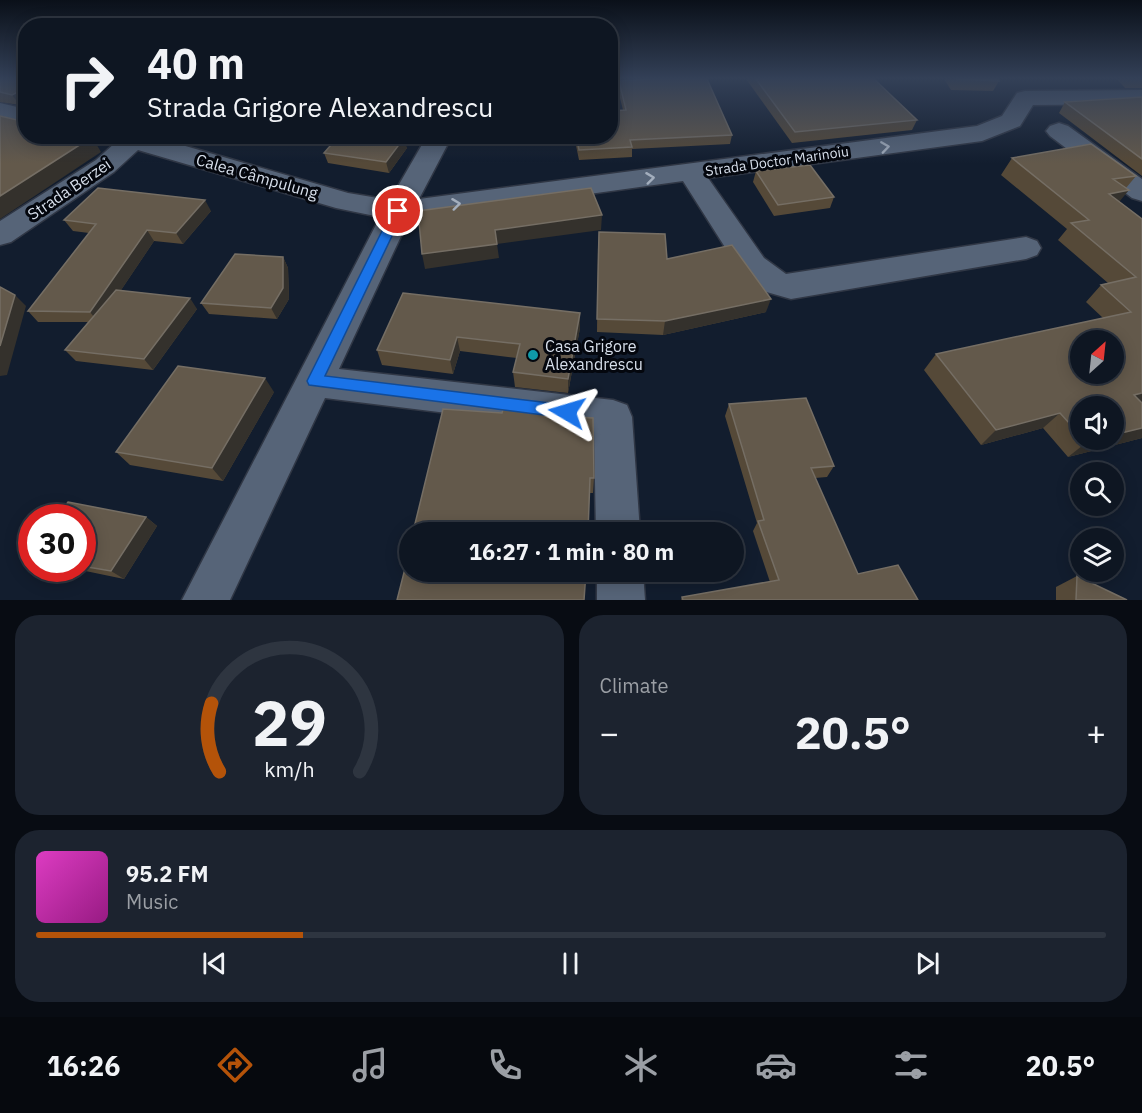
<!DOCTYPE html>
<meta charset="utf-8">
<style>
body{margin:0;font-family:"IBM Plex Sans",sans-serif;background:#1c232f;color:#f1f3f6;height:100vh;display:flex;flex-direction:column;font-size:22px;white-space:nowrap}
*{box-sizing:border-box;margin:0}
p{font-size:20px;color:#9b9fa5}
.icon{flex:none;width:33px;height:33px;fill:none;stroke:currentColor;stroke-width:2;stroke-linecap:round;stroke-linejoin:round}
.map{position:relative;height:600px;overflow:hidden}
.panel{display:flex;flex-direction:column;gap:15px;padding:15px;background:#080c13;flex:1}
.panel>*{flex:none}
.top-card{position:absolute;left:18px;top:18px;width:600px;height:126px;border-radius:24px;box-shadow:0 3px 15px #0003,0 0 0 2px #2e3540;background:#0e1622;color:#f1f3f6;overflow:hidden}
.needle{width:39px;rotate:27deg}
.buttons{position:absolute;left:1070px;top:330px;display:grid;gap:12px}
.buttons a{display:grid;place-items:center;width:54px;height:54px;border-radius:50%;background:#0e1622;box-shadow:0 3px 15px #0003,0 0 0 2px #2e3540;font-size:30px}
.speed{position:absolute;left:18px;top:504px;display:flex;gap:12px;font-size:30px;font-weight:700;text-align:center}
.speed>*{display:grid;place-content:center;width:78px;height:78px;border-radius:50%;background:#0e1622;box-shadow:0 3px 15px #0003,0 0 0 2px #2e3540;line-height:1}
.speed .limit{border:9px solid #d22;background:#fff;color:#111}
.pin{position:absolute;display:grid;place-items:center;width:51px;height:51px;color:#fff;margin:-26px;border:3px solid #fff;border-radius:50%;box-shadow:0 2px 6px #0007}
.me{position:absolute;width:66px;margin:-33px;rotate:277deg;stroke-linejoin:round;filter:drop-shadow(0 0 4px #0008)}
.turn{display:flex;align-items:center;gap:21px;height:126px;padding:0 30px;font-size:27px}
.turn .icon{width:78px;height:78px;stroke-width:2.5}
.turn b{display:block;font-size:42px;line-height:51px}
.big{font-size:45px;font-weight:800;line-height:1.1}
.panel .tile{flex:1;display:flex;flex-direction:column;justify-content:center;gap:9px;min-width:0;padding:0 21px;border-radius:24px;background:#1c232f}
.panel .dial{align-items:center;gap:0}
.dial svg{height:156px;overflow:visible;fill:none;stroke:#2e3540;stroke-width:7;stroke-linecap:round;text-anchor:middle}
.dial text{fill:#f1f3f6;stroke:none}
.song{display:flex;align-items:center;gap:18px}
.cover{width:72px;height:72px;border-radius:9px;background:linear-gradient(135deg,hsl(310 70% 55%),hsl(310 70% 35%))}
.played{height:6px;border-radius:3px;background:linear-gradient(90deg,#b45309 25%,#2e3540 25%)}
.keys{display:flex;justify-content:space-around;direction:ltr}
.heat{display:flex;justify-content:space-between;align-items:center;font-size:33px;direction:ltr}
.panel .tiles{flex:1;display:grid;gap:15px;grid-template-columns:1fr 1fr}
.tile:last-child{grid-column:span 2}
.trip{position:absolute;left:399px;top:522px;width:345px;height:60px;border-radius:30px;background:#0e1622;box-shadow:0 3px 15px #0003,0 0 0 2px #2e3540;font-weight:800;line-height:60px;text-align:center}
.dock{display:flex;height:96px;justify-content:space-around;align-items:center;background:#06090e;color:#9b9fa5}
.dock .icon{width:42px;height:42px}
.dock .on{color:#b45309}
.dock b{font-size:27px;color:#f1f3f6}
.map>svg:first-child{display:block}
.lines{fill:none;stroke-linecap:round;stroke-linejoin:round}
.minor-casing{stroke:#303745;stroke-width:3}
.minor{fill:#566478;fill-rule:evenodd}
.wall{fill:#554938;fill-rule:evenodd}
.shaded-wall{fill:#34312c}
.building{fill:#63594b;stroke:#756e64;stroke-width:1.5;fill-rule:evenodd}
.oneway{stroke:#a3aebd}
.route{fill:#1a73e8;stroke:#114b97;stroke-width:1.5}
.culture-dot{fill:#0f9aa8;stroke:#04070e;stroke-width:2}
.labels{text-anchor:middle;dominant-baseline:central;stroke-width:6;stroke-linejoin:round;paint-order:stroke}
.far-street-label{font-size:14px;fill:#d7dfeb;stroke:#04070e}
.street-label{font-size:16px;fill:#d7dfeb;stroke:#04070e}
.poi-label{font-size:16px;fill:#d7dfeb;stroke:#04070e;text-anchor:start}
</style>
<div class="map">
<svg width="1142" height="600" viewBox="0 0 1142 600">
<rect width="100%" height="100%" fill="#121d2e"/>
<g class="lines">
<!-- minor casing -->
<g class="minor-casing">
<g id="minor">
<polygon points="1142,90 1142,104 1033,105 1020,126 982,141 708,178 764,258 786,274 1026,237 1037,241 1041,248 1037,255 1026,259 791,299 763,291 742,274 683,181 409,219 339,369 613,400 627,405 632,417 640,532 596,532 594,431 325,398 230,600 182,600 380,217 336,208 138,150 114,172 11,242 0,245 0,221 96,160 115,143 108,141 105,136 151,136 348,193 390,200 427,136 452,136 419,199 977,126 1002,116 1017,93 1025,91"/>
<polygon points="0,103 26,109 26,123 0,117"/>
<polygon points="1059,123 1068,126 1142,179 1142,201 1132,198 1050,136 1046,131 1050,126"/>
<polygon points="597,572 643,572 645,600 597,600"/>
</g>
</g>
<!-- minor -->
<use href="#minor" class="minor"/>
</g>
<!-- wall -->
<g class="wall">
<polygon points="0,79 26,79 26,102 20,105 0,102"/>
<polygon points="746,79 874,79 917,120 912,130 792,143"/>
<polygon points="944,79 998,79 999,81 993,91 951,90"/>
<polygon points="1117,79 1142,79 1142,88 1125,88"/>
<polygon points="619,81 732,135 730,144 632,149 632,157 579,160 574,136 610,136 623,110 618,90"/>
<polygon points="1142,97 1142,176 1059,113 1065,102"/>
<polygon points="293,136 395,136 407,148 389,173 328,163 324,153 330,146 294,139"/>
<path d="M1012,158L1136,176L1126,188L1119,201L1142,219V438L1068,457L1043,428L981,445L924,370L936,354L1103,318L1086,302L1101,285L1108,283L1058,240L1067,229L1001,175ZM1080,406L1113,440H1080Z"/>
<polygon points="756,171 834,197 830,208 774,216 753,182"/>
<polygon points="211,211 183,244 154,241 121,290 197,309 153,370 76,361 65,350 88,322 38,322 28,311 89,233 73,231 64,220"/>
<polygon points="598,246 667,259 766,312 663,335 597,332"/>
<polygon points="283,257 288,268 289,299 277,319 209,314 201,303"/>
<polygon points="580,313 580,328 568,393 515,387 513,372 517,358 460,351 453,374 382,365 377,350"/>
<polygon points="274,392 223,481 130,465 116,452"/>
<polygon points="729,404 834,466 827,477 815,478 858,574 918,600 681,600 682,597 770,582 753,531 757,523 725,416"/>
<polygon points="502,413 562,413 562,416 594,478 593,493 589,493"/>
<polygon points="146,517 157,526 124,579 71,568 82,568 82,518"/>
<polygon points="1077,576 1127,600 1056,600 1056,587"/>
</g>
<!-- shaded-wall -->
<g class="shaded-wall">
<polygon points="26,88 26,102 20,105 12,95"/>
<polygon points="92,137 101,152 0,219 0,196"/>
<polygon points="404,138 407,148 389,173 386,162"/>
<polygon points="1129,190 1115,207 1109,194"/>
<polygon points="205,200 211,211 183,244 176,233"/>
<polygon points="602,215 601,230 497,244 499,258 425,269 422,254 495,230"/>
<polygon points="147,230 154,241 99,323 90,312"/>
<polygon points="283,257 288,268 289,299 277,319 271,308"/>
<polygon points="15,295 26,306 7,375 0,376 0,346"/>
<polygon points="190,298 197,309 153,370 144,359"/>
<polygon points="771,299 766,312 663,335 665,321"/>
<polygon points="580,313 580,328 568,393 568,379"/>
<polygon points="457,337 460,351 453,374 450,360"/>
<polygon points="265,378 274,392 223,481 212,468"/>
<polygon points="1142,393 1142,404 1134,395"/>
<polygon points="1060,413 1043,428 981,445 996,430"/>
<polygon points="1142,428 1142,438 1068,457 1087,442 1098,440 1113,440 1113,435"/>
<polygon points="146,517 157,526 124,579 111,571"/>
</g>
<!-- building -->
<g class="building">
<polygon points="0,79 26,79 26,88 12,95 0,92"/>
<polygon points="655,79 707,79 732,135 630,140 632,147 579,150 576,136 610,136 610,111 626,110 619,81"/>
<polygon points="756,79 874,79 917,120 795,132"/>
<polygon points="956,79 998,79 999,81"/>
<polygon points="1142,97 1142,159 1065,102"/>
<polygon points="0,116 26,122 26,136 87,136 92,137 0,196"/>
<polygon points="332,136 395,136 404,138 386,162 324,153 337,138"/>
<path d="M1091,144L1136,176L1113,179L1129,190L1109,194L1142,219V393L1134,395L1142,403V428L1113,435V406H1080V435L1060,413L996,430L936,354L1131,312L1101,285L1136,277L1071,223L1089,220L1012,158ZM1080,340H1113V374H1080Z"/>
<polygon points="810,165 834,197 778,205 756,171"/>
<polygon points="98,188 205,200 176,233 147,230 90,312 28,311 96,224 64,220"/>
<polygon points="591,188 602,215 495,230 497,244 422,254 418,211"/>
<polygon points="599,232 665,234 667,259 732,245 771,299 665,321 597,319"/>
<polygon points="235,254 283,257 283,288 271,308 201,303"/>
<polygon points="0,287 15,295 0,346"/>
<polygon points="116,290 190,298 144,359 65,350"/>
<polygon points="403,293 580,313 568,379 513,372 520,344 457,337 450,360 377,350"/>
<polygon points="178,366 265,378 212,468 116,452"/>
<polygon points="806,398 834,466 811,468 858,574 898,565 918,600 683,600 682,597 779,580 758,521 764,520 729,404"/>
<polygon points="504,406 562,413 561,416 593,418 594,478 590,478 588,532 413,532 443,409 502,413"/>
<polygon points="1084,440 1098,440 1087,442"/>
<polygon points="68,502 146,517 111,571 82,566 82,518 56,518"/>
<polygon points="410,549 410,572 586,572 584,600 397,600"/>
<polygon points="1077,576 1127,600 1076,600"/>
</g>
<!-- one-way arrows -->
<defs><path id="oneway-chevron" d="M-2-3.5L2.5 0L-2 3.5" fill="none" stroke-width="1.6" stroke-linecap="round" stroke-linejoin="round" transform="scale(1.5)"/></defs>
<g class="oneway">
<use href="#oneway-chevron" transform="translate(885 147) rotate(-8)"/>
<use href="#oneway-chevron" transform="translate(650 178) rotate(-7)"/>
<use href="#oneway-chevron" transform="translate(456 204) rotate(-7)"/>
</g>
<!-- sky -->
<linearGradient id="sky" x2="0" y2="1"><stop stop-color="#0a1019"/><stop offset="0.48" stop-color="#334057"/><stop offset="1" stop-color="#334057" stop-opacity="0"/></linearGradient>
<rect width="1142" height="163" fill="url(#sky)"/>
<!-- route -->
<polygon class="route" points="398,207 404,211 325,376 567,405 572,407 575,412 572,416 567,418 309,385 307,381 392,211"/>
<!-- markers -->
<circle class="culture-dot" cx="533" cy="355" r="6"/>
<g class="labels">
<!-- far-street labels -->
<g class="far-street-label">
<text transform="translate(777 161) rotate(-8)">Strada Doctor Marinoiu</text>
</g>
<!-- street labels -->
<g class="street-label">
<text transform="translate(257 176) rotate(16)">Calea Câmpulung</text>
<text transform="translate(69 189) rotate(-34)">Strada Berzei</text>
</g>
<!-- poi labels -->
<g class="poi-label">
<text x="545" y="346">Casa Grigore<tspan x="545" dy="18">Alexandrescu</tspan></text>
</g>
</g>
</svg>
<div class="buttons">
<a><svg class="needle" viewBox="-14 -14 28 28"><path d="M0-13l5 13h-10z" fill="#e53935"/><path d="M0 13l5-13h-10z" fill="#9b9fa5"/></svg></a>
<a><svg class="icon" aria-label="sound" viewBox="0 0 24 24"><path d="M4 9h4l5-4v14l-5-4H4zM17 9q2 3 0 6"/></svg></a>
<a><svg class="icon" aria-label="search" viewBox="0 0 24 24"><circle cx="10" cy="10" r="6"/><path d="M15 15l6 6"/></svg></a>
<a><svg class="icon" aria-label="layers" viewBox="0 0 24 24"><path d="M12 4l9 5-9 5-9-5zM3 14l9 5 9-5"/></svg></a>
</div>
<div class="speed"><div class="limit">30</div></div>
<div class="pin" style="left:398px;top:211px;background:#d93025"><svg class="icon" aria-label="arrive" viewBox="0 0 24 24"><path d="M6 21V4h12l-3 4 3 4H6"/></svg></div>
<svg class="me" style="left:567px;top:412px" viewBox="-20 -20 40 40"><path d="M0-17L14 15 0 8-14 15z" fill="#1a73e8" stroke="#fff" stroke-width="4"/></svg>
<div class="trip">16:27 · 1 min · 80 m</div>
<div class="top-card">
<div class="turn"><svg class="icon" aria-label="right" viewBox="0 0 24 24"><path d="M7 20v-9h11M14 6l5 5-5 5"/></svg><div><b>40 m</b>Strada Grigore Alexandrescu</div></div>
</div>
</div>
<section class="panel">
<div class="tiles">
<div class="tile dial"><svg viewBox="0 0 100 80">
<path d="M14 69A42 42 0 1 1 86 69"/>
<path d="M14 69A42 42 0 0 1 10 34" stroke="#b45309"/>
<text x="50" y="56" font-size="32" font-weight="700">29</text>
<text x="50" y="72" font-size="11">km/h</text>
</svg></div>
<div class="tile"><p>Climate</p>
<div class="heat"><a>−</a><b class="big">20.5°</b><a>+</a></div>
</div>
<div class="tile">
<div class="song"><i class="cover"></i><div><b>95.2 FM</b><p>Music</p></div></div>
<div class="played"></div>
<div class="keys"><svg class="icon" aria-label="previous" viewBox="0 0 24 24"><path d="M18 5L8 12l10 7zM5 5v14"/></svg><svg class="icon" aria-label="pause" viewBox="0 0 24 24"><path d="M8 5v14M16 5v14"/></svg><svg class="icon" aria-label="next" viewBox="0 0 24 24"><path d="M6 5l10 7-10 7zM19 5v14"/></svg></div>
</div>
</div>
</section>
<nav class="dock">
<b>16:26</b>
<svg class="icon on" aria-label="directions" viewBox="0 0 24 24"><path d="M12 3l9 9-9 9-9-9zM9 14v-3h6M13 9l2 2-2 2"/></svg>
<svg class="icon" aria-label="music" viewBox="0 0 24 24"><path d="M9 18V5l10-2v13"/><circle cx="6" cy="18" r="3"/><circle cx="16" cy="16" r="3"/></svg>
<svg class="icon" aria-label="phone" viewBox="0 0 24 24"><path d="M5 4h4l2 5-3 2q2 4 5 5l2-3 5 2v4C11 20 4 13 5 4z"/></svg>
<svg class="icon" aria-label="climate" viewBox="0 0 24 24"><path d="M12 3v18M4 7l16 10M4 17L20 7"/></svg>
<svg class="icon" aria-label="car" viewBox="0 0 24 24"><path d="M5 17H2v-5l4-1 3-4h7l3 4 3 1v5h-3M9 17h6M6 11h13"/><circle cx="7" cy="17" r="2"/><circle cx="17" cy="17" r="2"/></svg>
<svg class="icon" aria-label="filters" viewBox="0 0 24 24"><path d="M4 7h16M4 17h16"/><circle cx="9" cy="7" r="2"/><circle cx="15" cy="17" r="2"/></svg>
<b>20.5°</b>
</nav>
